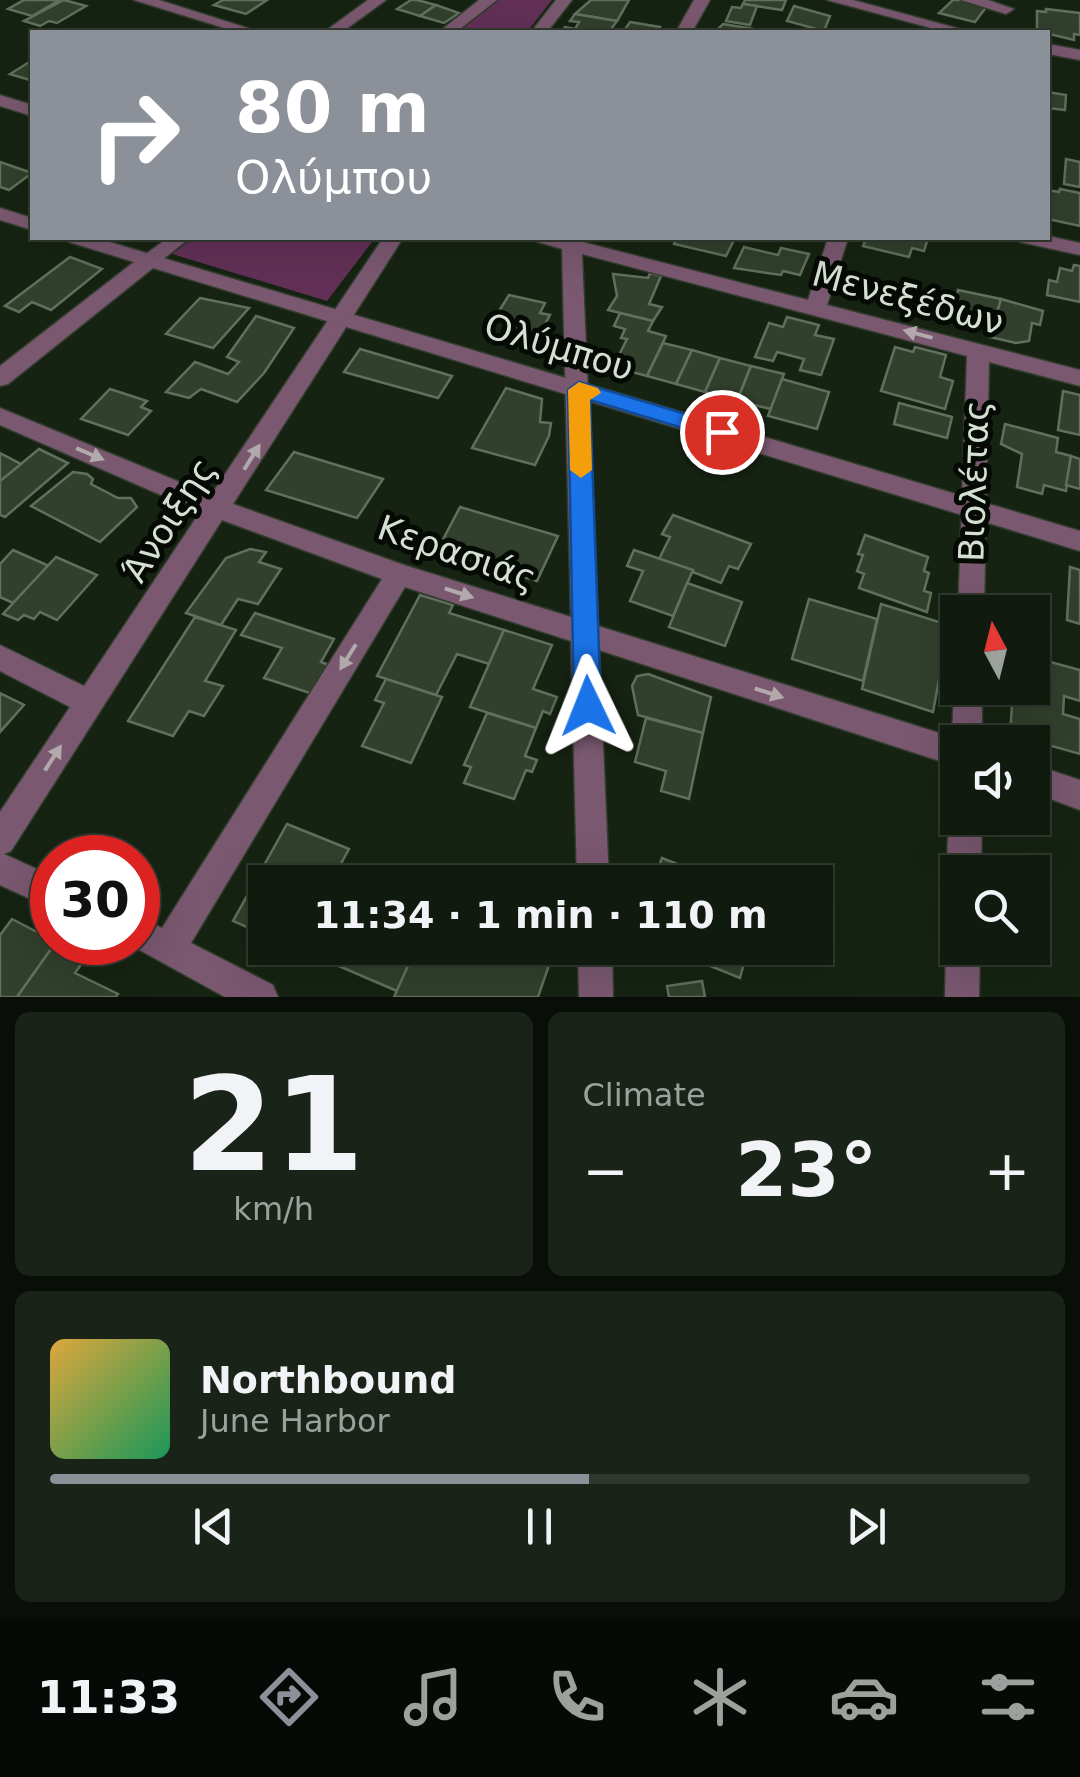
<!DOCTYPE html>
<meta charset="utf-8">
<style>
body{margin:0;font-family:"DejaVu Sans",sans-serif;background:#192317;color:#f1f3f6;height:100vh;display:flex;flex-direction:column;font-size:38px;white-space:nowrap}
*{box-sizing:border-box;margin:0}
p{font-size:32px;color:#9ca19e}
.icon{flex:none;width:55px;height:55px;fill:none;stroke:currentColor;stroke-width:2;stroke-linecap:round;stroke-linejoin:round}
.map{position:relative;height:997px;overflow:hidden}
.sheet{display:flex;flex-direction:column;gap:15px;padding:15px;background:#090e08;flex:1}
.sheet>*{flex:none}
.hud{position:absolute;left:30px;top:30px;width:1020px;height:210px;border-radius:0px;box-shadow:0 10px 40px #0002,0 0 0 2px #30382e;background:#8c9099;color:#fff;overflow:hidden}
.needle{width:65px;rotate:353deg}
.tools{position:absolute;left:940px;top:595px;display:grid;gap:20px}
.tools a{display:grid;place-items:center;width:110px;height:110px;border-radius:0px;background:#101a0e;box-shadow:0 10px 40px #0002,0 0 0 2px #30382e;font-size:50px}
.speed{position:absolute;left:30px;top:835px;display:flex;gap:20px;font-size:50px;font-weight:700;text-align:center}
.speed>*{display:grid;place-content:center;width:130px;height:130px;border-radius:50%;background:#101a0e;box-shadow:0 10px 40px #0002,0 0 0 2px #30382e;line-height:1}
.speed .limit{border:15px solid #d22;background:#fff;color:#111}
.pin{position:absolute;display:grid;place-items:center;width:85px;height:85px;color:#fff;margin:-42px;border:5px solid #fff;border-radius:50%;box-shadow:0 2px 10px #0007}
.me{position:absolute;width:110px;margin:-55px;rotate:358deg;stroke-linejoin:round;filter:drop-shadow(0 0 8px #0008)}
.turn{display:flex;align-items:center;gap:35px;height:210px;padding:0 40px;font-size:45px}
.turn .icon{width:130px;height:130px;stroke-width:2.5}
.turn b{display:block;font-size:70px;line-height:85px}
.big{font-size:75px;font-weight:800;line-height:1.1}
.sheet .card{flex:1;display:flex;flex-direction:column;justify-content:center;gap:15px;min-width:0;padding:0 35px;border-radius:15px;background:#192317}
.sheet .dial{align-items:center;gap:0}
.dial b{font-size:130px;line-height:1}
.song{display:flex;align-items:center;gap:30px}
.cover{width:120px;height:120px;border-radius:15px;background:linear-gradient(135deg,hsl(40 70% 55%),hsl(150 70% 35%))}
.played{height:10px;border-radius:5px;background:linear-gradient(90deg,#8c9099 55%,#30382e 55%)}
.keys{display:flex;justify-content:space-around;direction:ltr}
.heat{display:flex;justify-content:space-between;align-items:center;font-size:55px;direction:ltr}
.sheet .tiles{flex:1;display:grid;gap:15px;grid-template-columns:1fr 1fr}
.card:last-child{grid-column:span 2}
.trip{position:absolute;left:248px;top:865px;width:585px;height:100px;border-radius:0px;background:#101a0e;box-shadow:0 10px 40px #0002,0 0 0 2px #30382e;font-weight:800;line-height:100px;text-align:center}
.dock{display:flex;height:160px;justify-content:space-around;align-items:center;background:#060a06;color:#9ca19e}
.dock .icon{width:70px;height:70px}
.dock .on{color:#8c9099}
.dock b{font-size:45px;color:#f1f3f6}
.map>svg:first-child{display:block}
.green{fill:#623057}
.building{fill:#313f2c;stroke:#60705c;stroke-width:2.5}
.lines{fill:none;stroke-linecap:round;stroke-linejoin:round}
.minor-casing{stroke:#313d2d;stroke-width:3}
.tertiary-casing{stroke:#313d2d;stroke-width:3}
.minor{fill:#7a5870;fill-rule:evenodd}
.tertiary{fill:#7a5870;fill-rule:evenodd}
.oneway{fill:#b1a9ab}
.route{fill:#1a73e8;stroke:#114b97;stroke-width:2.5}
.slow{fill:#f59e0b}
.labels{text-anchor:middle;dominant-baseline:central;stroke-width:10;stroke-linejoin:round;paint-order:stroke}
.street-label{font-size:35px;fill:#d6dfd3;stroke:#050a04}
</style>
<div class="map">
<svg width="1080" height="997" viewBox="0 0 1080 997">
<rect width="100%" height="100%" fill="#162312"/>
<!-- green -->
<g class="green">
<polygon points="498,0 552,0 527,32 456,32"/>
<polygon points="193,238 375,238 327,301 172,254"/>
</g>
<!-- building -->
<g class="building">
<polygon points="24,0 54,0 58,1 32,16 8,9"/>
<polygon points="64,0 86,6 57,23 49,21 40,26 24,21"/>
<polygon points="223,0 267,0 246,14 214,5"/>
<polygon points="411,0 417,0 436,5 420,16 397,9"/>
<polygon points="591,0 629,0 617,21 575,14"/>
<polygon points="745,0 786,0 782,10 743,4"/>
<polygon points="953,0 964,0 987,6 975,22 939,13"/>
<polygon points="743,4 757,6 750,25 726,21 732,7 741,8"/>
<polygon points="436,5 459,13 444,23 420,16"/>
<polygon points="794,6 830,16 824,31 787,21"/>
<polygon points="1046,9 1080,13 1080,35 1074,34 1074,40 1037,31 1037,11 1046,12"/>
<polygon points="575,14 617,21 609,32 561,32 565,27 575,29 579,22 570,21"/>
<polygon points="630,22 660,27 657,32 623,32"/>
<polygon points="723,24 771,32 715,32"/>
<polygon points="31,61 30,80 10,74"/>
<polygon points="1048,92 1066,95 1065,110 1048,108"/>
<polygon points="1066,159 1080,162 1080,187 1064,184"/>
<polygon points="0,162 32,173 9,190 0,187"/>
<polygon points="1060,189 1080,193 1080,226 1048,219 1048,190 1059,192"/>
<polygon points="677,238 735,238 726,256 674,244"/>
<polygon points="866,238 928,238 924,251 912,248 909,257 863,246"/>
<polygon points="744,247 778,255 781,248 809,254 800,275 783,271 781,275 734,268"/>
<polygon points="70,257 102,269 51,310 32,302 19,312 5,306"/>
<polygon points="1074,265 1080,266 1080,302 1047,295 1049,280 1057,282 1060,268 1072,271"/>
<polygon points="650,273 661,276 649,304 662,307 653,321 608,310 617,296 613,274 648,278"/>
<polygon points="958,290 1001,299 993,327 979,323 969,329 964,321 952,317"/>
<polygon points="509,295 545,303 540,313 550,315 536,341 504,334 511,320 496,316"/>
<polygon points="200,298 249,308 213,348 166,334"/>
<polygon points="1001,299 1043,311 1040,325 1032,323 1029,341 1016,343 990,337"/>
<polygon points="620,313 653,321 648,331 666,336 647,376 621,369 627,359 618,357 627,339 621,338 625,329 614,326"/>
<polygon points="256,316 294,328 264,373 237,402 201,389 189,398 166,392 195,362 228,374 239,362 227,357"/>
<polygon points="787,317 819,325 815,335 834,339 821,375 800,370 804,359 777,352 773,361 755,357 769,323 783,327"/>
<polygon points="663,343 692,350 676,384 647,376"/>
<polygon points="895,347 913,352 915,347 946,355 940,377 953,381 945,409 881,391"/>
<polygon points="360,349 452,376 438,398 344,372"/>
<polygon points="692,350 720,358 705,392 676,384"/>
<polygon points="720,358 751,366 737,401 705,392"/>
<polygon points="751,366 784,374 771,409 737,401"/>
<polygon points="782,379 829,392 817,429 768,416"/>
<polygon points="506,388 542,399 540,422 551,423 549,436 535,465 472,448"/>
<polygon points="110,389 147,401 141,407 151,411 128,435 81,419"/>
<polygon points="1063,391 1080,395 1080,435 1058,430"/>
<polygon points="899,403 952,417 947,438 894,424"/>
<polygon points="1005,424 1058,438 1056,452 1071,456 1066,491 1044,485 1042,494 1017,487 1022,454 1001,444"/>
<polygon points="39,449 68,463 5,517 0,515 0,481"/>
<polygon points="294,452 383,479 357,518 266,490"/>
<polygon points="0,453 21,464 0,481"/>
<polygon points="1071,456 1080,459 1080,489 1066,485"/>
<polygon points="73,472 87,474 93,479 91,484 118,498 131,498 137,507 100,542 31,506"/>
<polygon points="460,507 558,536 537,581 437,551"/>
<polygon points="673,515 751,544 738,569 729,566 721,583 659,559 670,537 662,534"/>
<polygon points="865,535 928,557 924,571 929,573 924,591 931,593 927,612 859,588 864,574 857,571 863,555 858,554"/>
<polygon points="250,549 266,552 259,562 281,569 258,604 238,599 221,625 186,613 226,558"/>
<polygon points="13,550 49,566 13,603 0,597 0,564"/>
<polygon points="634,550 693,570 673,616 630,601 643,571 627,566"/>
<polygon points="56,557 97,575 57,620 40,612 34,619 24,615 18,620 3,614"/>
<polygon points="1070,567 1080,570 1080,624 1067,620"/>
<polygon points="687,583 742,602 725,646 669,627"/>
<polygon points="420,595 453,605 449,613 504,630 489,664 457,654 436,695 377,676"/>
<polygon points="809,599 877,619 863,681 792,659"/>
<polygon points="881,604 949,625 933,712 862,689"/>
<polygon points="255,613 334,639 321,662 329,665 313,694 264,678 282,648 241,635"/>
<polygon points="195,617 236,630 205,681 223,686 204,716 189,711 173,736 128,721"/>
<polygon points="504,630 552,645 533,689 557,697 550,714 543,711 536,728 470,707"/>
<polygon points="1032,657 1080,670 1080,701 1064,696 1063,714 1080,719 1080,754 1010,734 1013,691 1003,688 1032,688"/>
<polygon points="648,674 711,697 703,733 638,715 632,686 637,676"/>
<polygon points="386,679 442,697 411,763 362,746 384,703 375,700"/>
<polygon points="0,693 24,705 0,732"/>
<polygon points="487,713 536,728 525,756 537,760 532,772 526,770 514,799 464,783 471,767 464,765"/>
<polygon points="646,718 703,733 689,799 661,791 666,771 635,762"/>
<polygon points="287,824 349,849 331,882 265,882 265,935 233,921"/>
<polygon points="662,858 723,882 653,882"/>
<polygon points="341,864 387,882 331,882"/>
<polygon points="12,919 56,942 17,997 0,997 0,935"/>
<polygon points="56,942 87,956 75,973 118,994 116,997 17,997"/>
<polygon points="297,948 416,948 397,991"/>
<polygon points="416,948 436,948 449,953 452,948 555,948 538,997 394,997"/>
<polygon points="666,948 748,948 740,978"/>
<polygon points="702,981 705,997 669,997 667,986"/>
</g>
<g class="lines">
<!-- minor casing -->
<g class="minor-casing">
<g id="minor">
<polygon points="134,0 159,0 260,32 237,32"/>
<polygon points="368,0 386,0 342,32 324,32"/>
<polygon points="479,0 497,0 456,32 439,32"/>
<polygon points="556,0 572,0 547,32 531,32"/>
<polygon points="694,0 710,0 692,32 676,32"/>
<polygon points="827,0 853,0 971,32 946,32"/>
<polygon points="961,0 988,0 1014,9 1006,14"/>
<polygon points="1048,44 1080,50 1080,60 1048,54"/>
<polygon points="0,95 32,105 32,116 0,106"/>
<polygon points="1048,236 1080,243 1080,255 1020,242 1017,238"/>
<polygon points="168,238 190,238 157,264 143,264 143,256"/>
<polygon points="383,238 403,238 233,504 404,565 571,617 562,249 538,242 535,238 567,238 808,300 828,238 848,238 827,305 1080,370 1080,386 989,362 984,612 958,614 967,356 582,254 598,626 952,737 954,688 958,680 958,688 982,688 982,742 958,742 958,767 599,650 609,882 577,882 571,641 405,587 191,943 273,985 278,997 225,997 125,942 138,942 138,917 162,928 382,579 222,520 11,851 4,854 52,876 52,909 0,885 0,812 70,707 0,671 0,645 84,686 200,512 0,425 0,408 211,495"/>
<polygon points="1032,764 1080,780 1080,810 1032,792"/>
<path d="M958,806V818H982L981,872H958V885C943,871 945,822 958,806Z"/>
<polygon points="958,933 958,948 980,948 979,997 945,997 946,948 951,936"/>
<polygon points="578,948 612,948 613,997 579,997"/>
</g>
</g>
<!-- tertiary casing -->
<g class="tertiary-casing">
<g id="tertiary">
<polygon points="0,208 32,218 32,230 0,220"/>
<polygon points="66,238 96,238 1080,531 1080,551 153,268 8,384 0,386 0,366 134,262 69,242"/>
</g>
</g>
<!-- minor -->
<use href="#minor" class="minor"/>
<!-- tertiary -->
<use href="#tertiary" class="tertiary"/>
</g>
<!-- one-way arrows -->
<defs><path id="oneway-solid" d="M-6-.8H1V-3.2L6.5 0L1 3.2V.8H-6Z" transform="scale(2.5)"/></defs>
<g class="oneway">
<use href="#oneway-solid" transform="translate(918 334) rotate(-165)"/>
<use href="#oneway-solid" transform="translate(90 454) rotate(23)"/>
<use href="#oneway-solid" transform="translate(252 457) rotate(-58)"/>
<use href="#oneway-solid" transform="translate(459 593) rotate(18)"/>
<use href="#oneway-solid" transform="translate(348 657) rotate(122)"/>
<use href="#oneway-solid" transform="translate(769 693) rotate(18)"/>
<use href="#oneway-solid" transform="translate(53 758) rotate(-57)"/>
</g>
<!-- route -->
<polygon class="route" points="579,382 729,427 733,432 722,440 590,400 601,706 597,714 588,717 578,714 574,706 568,390"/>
<!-- slow -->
<polygon class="slow" points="579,382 598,388 601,393 590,400 592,470 581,478 570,470 568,390"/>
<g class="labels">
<!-- street labels -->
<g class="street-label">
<text transform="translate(908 298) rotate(15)">Μενεξέδων</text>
<text transform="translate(559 347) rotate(17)">Ολύμπου</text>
<text transform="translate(974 481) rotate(-88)">Βιολέτας</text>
<text transform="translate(169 520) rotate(-57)">Άνοιξης</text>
<text transform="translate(457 553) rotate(19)">Κερασιάς</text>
</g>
</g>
</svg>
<div class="tools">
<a><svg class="needle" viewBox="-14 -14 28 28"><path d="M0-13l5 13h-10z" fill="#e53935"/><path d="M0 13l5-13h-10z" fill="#9ca19e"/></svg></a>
<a><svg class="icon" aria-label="sound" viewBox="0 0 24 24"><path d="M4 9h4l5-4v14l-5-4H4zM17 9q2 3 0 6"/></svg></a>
<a><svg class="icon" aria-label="search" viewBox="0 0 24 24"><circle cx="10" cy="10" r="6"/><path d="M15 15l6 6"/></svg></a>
</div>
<div class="speed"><div class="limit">30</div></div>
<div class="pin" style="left:722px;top:432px;background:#d93025"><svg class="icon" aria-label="arrive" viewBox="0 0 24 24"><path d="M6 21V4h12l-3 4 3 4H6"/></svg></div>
<svg class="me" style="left:588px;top:706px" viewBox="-20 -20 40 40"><path d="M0-17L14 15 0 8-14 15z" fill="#1a73e8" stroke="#fff" stroke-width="4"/></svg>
<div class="trip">11:34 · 1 min · 110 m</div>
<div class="hud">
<div class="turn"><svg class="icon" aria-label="right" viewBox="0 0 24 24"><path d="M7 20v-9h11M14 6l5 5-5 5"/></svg><div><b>80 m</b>Ολύμπου</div></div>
</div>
</div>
<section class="sheet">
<div class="tiles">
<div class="card dial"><b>21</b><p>km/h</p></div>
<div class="card"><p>Climate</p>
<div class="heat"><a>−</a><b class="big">23°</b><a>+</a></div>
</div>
<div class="card">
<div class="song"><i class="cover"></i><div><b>Northbound</b><p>June Harbor</p></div></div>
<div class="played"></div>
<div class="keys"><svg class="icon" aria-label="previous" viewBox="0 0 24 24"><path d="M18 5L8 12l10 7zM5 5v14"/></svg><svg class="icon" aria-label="pause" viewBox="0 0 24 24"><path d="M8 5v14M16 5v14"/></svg><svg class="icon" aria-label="next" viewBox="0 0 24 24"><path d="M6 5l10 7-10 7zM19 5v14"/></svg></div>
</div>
</div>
</section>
<nav class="dock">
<b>11:33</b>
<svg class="icon on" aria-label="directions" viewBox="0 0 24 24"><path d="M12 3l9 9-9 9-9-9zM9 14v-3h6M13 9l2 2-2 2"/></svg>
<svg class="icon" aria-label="music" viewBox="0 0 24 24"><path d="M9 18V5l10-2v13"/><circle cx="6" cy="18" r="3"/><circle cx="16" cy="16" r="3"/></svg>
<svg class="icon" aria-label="phone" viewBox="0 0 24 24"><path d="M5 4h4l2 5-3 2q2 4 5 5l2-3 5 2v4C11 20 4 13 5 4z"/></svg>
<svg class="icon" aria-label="climate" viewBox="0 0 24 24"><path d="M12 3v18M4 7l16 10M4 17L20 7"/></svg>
<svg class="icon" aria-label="car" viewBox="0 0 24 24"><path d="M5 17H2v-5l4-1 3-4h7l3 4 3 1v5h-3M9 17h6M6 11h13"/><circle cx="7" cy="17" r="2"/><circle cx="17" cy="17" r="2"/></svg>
<svg class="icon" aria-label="filters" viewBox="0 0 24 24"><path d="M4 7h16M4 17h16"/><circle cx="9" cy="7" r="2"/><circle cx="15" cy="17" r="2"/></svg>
</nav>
